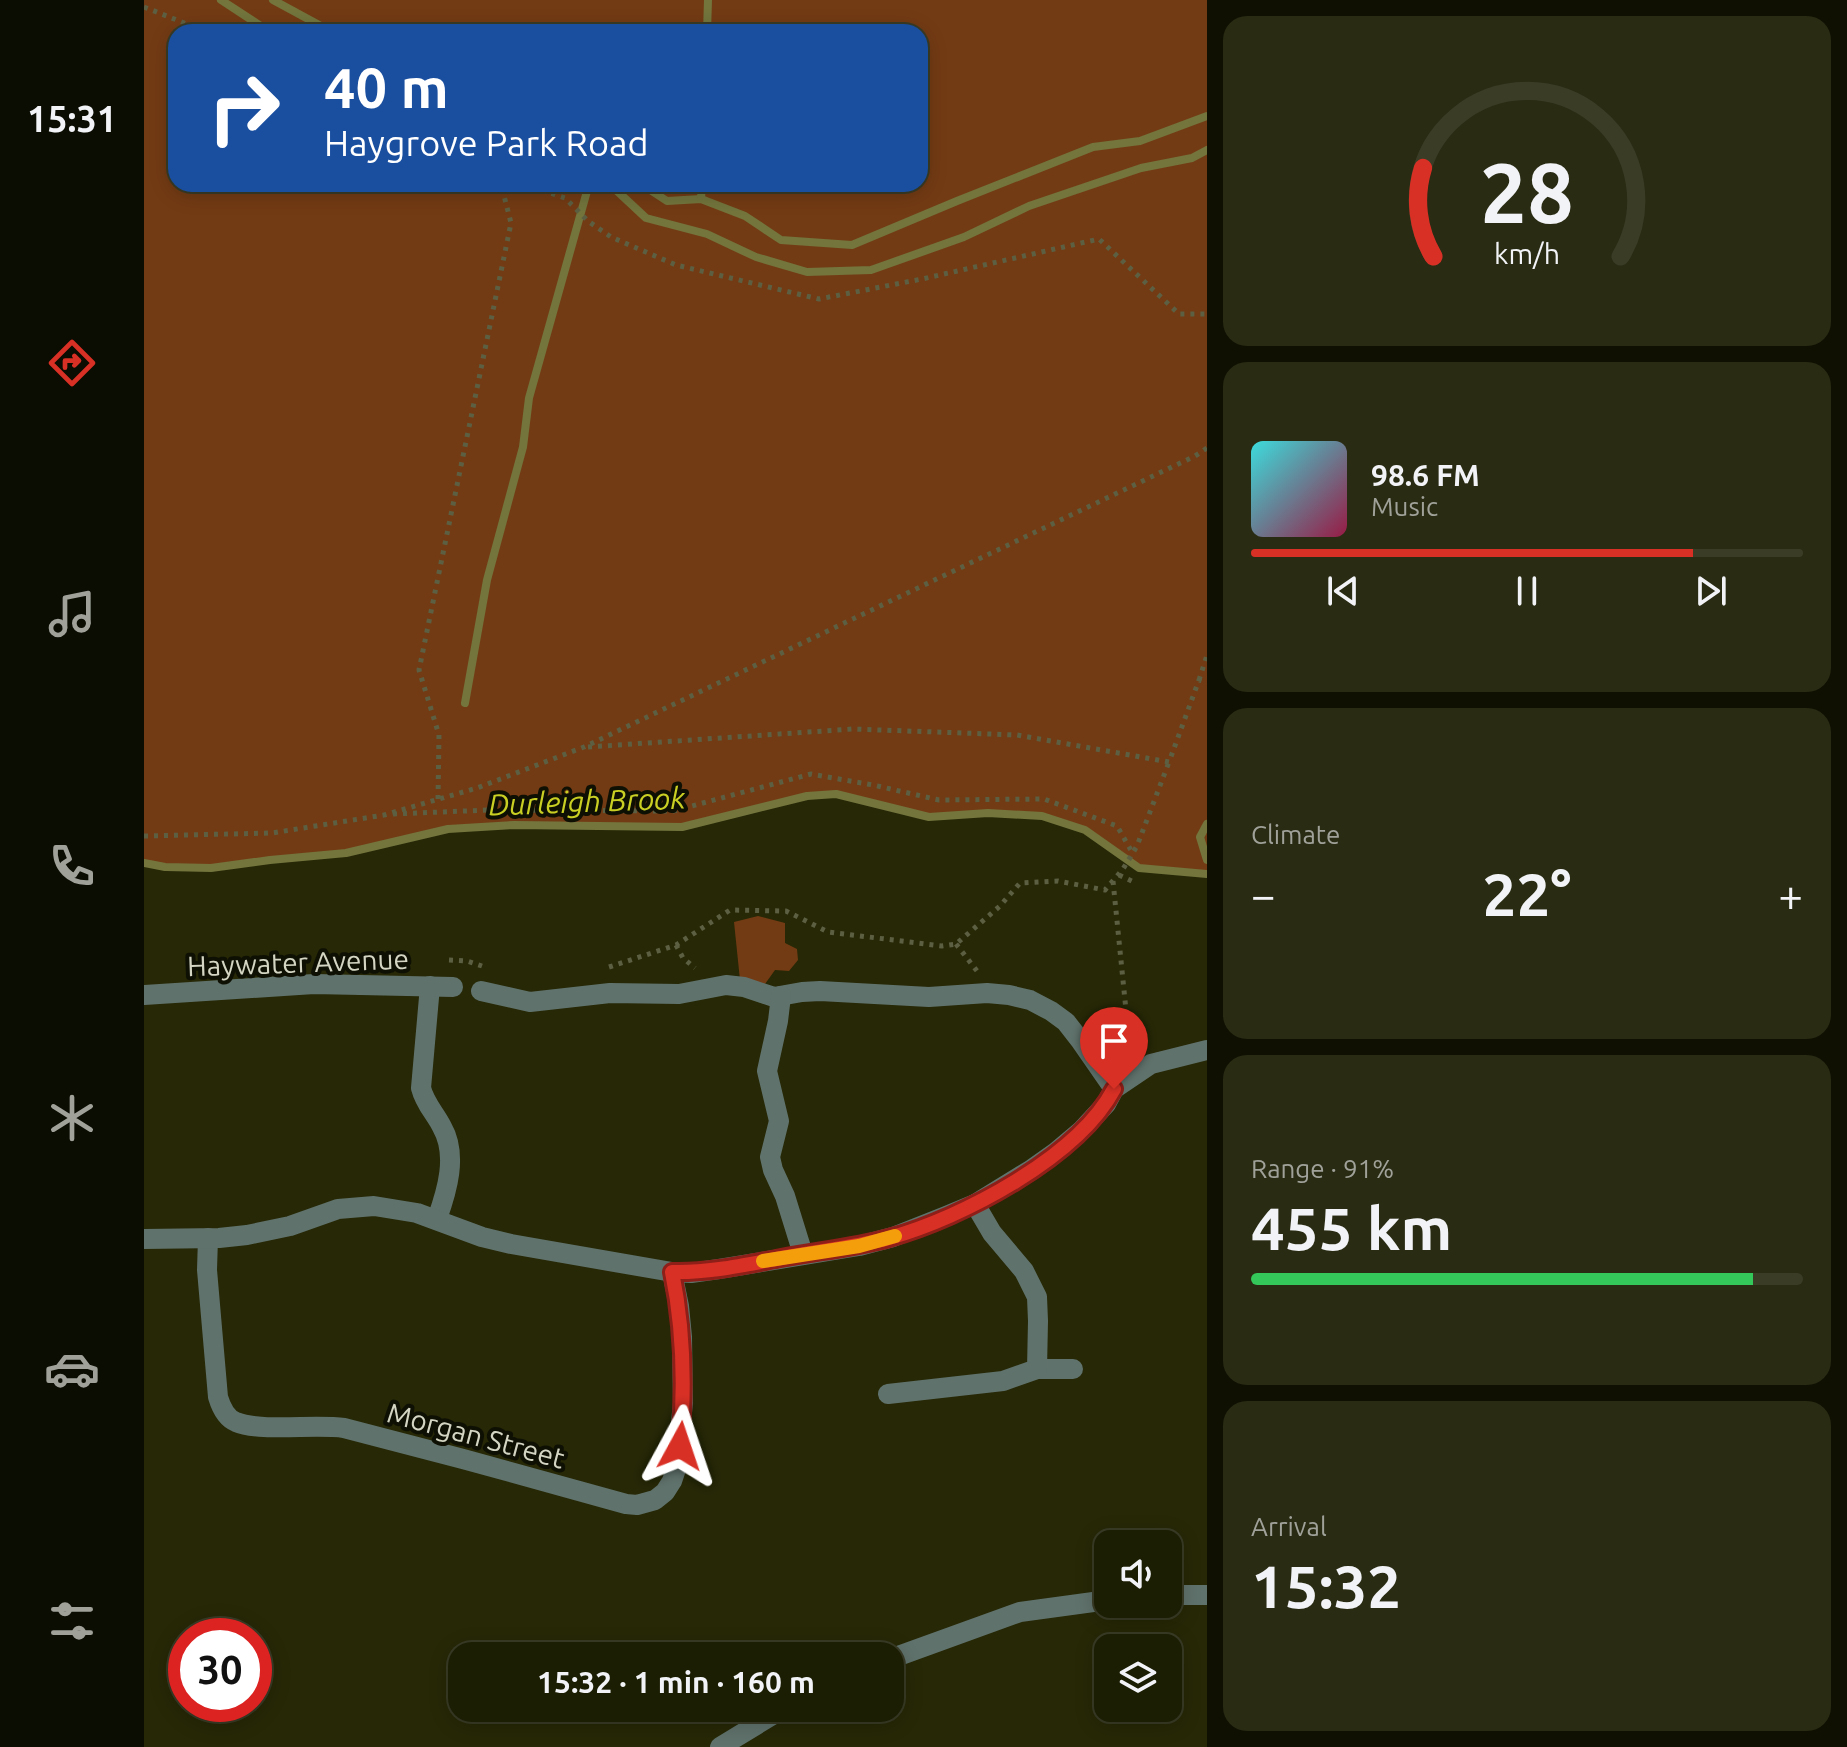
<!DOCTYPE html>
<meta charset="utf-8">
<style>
body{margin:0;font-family:Ubuntu,sans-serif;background:#292b13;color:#f1f3f6;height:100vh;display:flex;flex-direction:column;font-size:30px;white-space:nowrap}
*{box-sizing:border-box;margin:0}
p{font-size:26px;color:#a0a29a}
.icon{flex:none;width:44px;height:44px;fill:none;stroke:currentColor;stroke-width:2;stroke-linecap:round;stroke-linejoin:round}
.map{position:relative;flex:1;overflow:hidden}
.side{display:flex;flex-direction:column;gap:16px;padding:16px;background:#0f1002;width:640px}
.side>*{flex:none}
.top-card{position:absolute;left:24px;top:24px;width:760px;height:168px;border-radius:24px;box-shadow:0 4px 20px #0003,0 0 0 2px #3a3c26;background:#1a4fa0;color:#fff;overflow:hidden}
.fabs{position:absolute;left:950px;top:1530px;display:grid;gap:16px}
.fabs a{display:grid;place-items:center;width:88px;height:88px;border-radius:16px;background:#1c1e04;box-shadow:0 4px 20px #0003,0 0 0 2px #3a3c26;font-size:40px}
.speed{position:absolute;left:24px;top:1618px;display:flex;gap:16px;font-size:40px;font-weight:700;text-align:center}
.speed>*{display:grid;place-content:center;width:104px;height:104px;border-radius:50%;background:#1c1e04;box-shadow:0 4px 20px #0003,0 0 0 2px #3a3c26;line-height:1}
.speed .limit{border:12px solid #d22;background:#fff;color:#111}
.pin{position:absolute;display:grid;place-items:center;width:68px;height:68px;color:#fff;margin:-82px -34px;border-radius:50% 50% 50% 0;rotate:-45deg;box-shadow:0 0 8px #0007}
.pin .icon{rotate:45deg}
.me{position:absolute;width:88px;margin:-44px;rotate:5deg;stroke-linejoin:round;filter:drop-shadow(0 0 6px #0008)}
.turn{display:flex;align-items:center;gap:28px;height:168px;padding:0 24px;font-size:36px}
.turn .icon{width:104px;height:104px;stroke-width:2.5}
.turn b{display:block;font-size:56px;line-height:68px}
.big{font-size:60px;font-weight:700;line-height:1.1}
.side .tile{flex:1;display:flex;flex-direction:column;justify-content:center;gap:12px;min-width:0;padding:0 28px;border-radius:24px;background:#292b13}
.side .dial{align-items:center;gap:0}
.dial svg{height:208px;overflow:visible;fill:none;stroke:#3a3c26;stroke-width:7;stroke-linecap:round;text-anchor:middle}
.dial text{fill:#f1f3f6;stroke:none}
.song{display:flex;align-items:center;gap:24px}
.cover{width:96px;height:96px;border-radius:12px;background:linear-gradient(135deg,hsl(180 70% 55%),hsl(340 70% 35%))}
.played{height:8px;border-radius:4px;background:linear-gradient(90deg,#d93025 80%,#3a3c26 80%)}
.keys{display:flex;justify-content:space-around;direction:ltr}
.heat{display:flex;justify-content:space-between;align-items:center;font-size:44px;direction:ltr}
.charge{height:12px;border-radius:6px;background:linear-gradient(90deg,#34c759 91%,#3a3c26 0)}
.trip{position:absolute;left:304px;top:1642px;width:456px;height:80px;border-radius:24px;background:#1c1e04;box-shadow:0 4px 20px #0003,0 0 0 2px #3a3c26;font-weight:700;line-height:80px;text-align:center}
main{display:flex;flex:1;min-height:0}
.menu{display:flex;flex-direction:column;width:144px;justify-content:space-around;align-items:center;background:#0b0c02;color:#a0a29a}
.menu .icon{width:56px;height:56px}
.menu .on{color:#d93025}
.menu b{font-size:36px;color:#f1f3f6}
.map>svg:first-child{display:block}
.green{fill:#733b14;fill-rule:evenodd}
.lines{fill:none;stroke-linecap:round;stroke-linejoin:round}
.stream{stroke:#73753d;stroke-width:8}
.path{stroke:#5d5f42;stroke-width:5;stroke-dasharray:4 6;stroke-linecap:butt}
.minor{stroke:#60726c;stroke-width:20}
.route-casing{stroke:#8d1f18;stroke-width:20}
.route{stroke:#d93025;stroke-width:14}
.slow{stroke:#f59e0b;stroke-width:14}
.labels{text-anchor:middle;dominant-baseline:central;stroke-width:8;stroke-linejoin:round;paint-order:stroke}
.street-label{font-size:28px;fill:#d4d6c3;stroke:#0f1004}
.water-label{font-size:30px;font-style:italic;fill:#cad023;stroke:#0f1004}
</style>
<main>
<nav class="menu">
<b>15:31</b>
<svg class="icon on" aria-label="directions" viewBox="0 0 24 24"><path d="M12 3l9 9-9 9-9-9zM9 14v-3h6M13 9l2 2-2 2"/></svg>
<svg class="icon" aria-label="music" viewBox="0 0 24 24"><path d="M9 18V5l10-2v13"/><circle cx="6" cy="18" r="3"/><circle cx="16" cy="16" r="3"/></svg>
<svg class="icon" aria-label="phone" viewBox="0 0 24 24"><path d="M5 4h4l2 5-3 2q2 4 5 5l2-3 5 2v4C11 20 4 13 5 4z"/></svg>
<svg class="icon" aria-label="climate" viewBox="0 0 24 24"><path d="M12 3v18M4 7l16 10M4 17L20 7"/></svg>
<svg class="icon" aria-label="car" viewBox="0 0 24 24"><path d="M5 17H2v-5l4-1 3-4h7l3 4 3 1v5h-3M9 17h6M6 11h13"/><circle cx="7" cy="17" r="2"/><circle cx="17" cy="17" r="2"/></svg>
<svg class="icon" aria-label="filters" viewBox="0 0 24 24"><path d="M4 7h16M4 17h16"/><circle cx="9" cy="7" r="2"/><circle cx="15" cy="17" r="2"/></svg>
</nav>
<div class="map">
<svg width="1063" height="1747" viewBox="0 0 1063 1747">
<rect width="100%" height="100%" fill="#262806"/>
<!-- green -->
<g class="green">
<path d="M0,0H1063V874L995,868L941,830L898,816L844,813L785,817L692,794L663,796L538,827L370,825L304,829L202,853L126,860L67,868L21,867L0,863ZM32,32H776V184H32Z"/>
<polygon points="614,916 641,923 641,943 653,949 654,960 645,971 631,970 621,984 596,980 590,922"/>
</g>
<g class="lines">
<!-- stream -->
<g class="stream">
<polyline points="77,0 126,32"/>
<polyline points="129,0 188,32"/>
<polyline points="563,32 564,0"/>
<polyline points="457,184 472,190 502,218 563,234 612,257 663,272 727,270 820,237 885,206 997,168 1048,158 1063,150"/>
<polyline points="497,184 523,201 557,199 601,216 637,240 708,245 813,201 949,147 996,141 1063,116"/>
<polyline points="557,199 558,184"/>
<polyline points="321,703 343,580 379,447 385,398 445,184"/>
<polyline points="1063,824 1056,837 1063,860"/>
<polyline points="0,863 21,867 67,868 126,860 202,853 304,829 370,825 538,827 663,796 692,794 785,817 844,813 898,816 941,830 995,868 1063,874"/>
</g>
<!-- path -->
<g class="path">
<polyline points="0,7 63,32"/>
<polyline points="379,184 421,198 444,221 467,237 532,265 675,299 778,279 955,239 1035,314 1063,314"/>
<polyline points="1055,680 1063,655"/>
<polyline points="444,747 709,729 873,735 1025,762 1055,680 1063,682"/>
<polyline points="294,799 295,735 275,670 367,223 357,184"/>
<polyline points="249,814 345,810 529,811 667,774 729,785 795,800 900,799 973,826 988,852"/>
<polyline points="0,836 128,833 240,815 333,788 440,747 1051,456 1063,448"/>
<polyline points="975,875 992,883"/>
<polyline points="969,881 986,1050"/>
<polyline points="812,944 833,971"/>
<polyline points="532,945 539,958 551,968"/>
<polyline points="305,960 323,961 338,966"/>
<polyline points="465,967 532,945 586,910 642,911 684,932 798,946 812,944 856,906 876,883 914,881 961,890 979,869 993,846 1025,762"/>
</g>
<!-- minor -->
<g class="minor">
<path d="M286,986L277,1088C281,1104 291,1113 298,1127C314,1155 303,1191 293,1219"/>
<polyline points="337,991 386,1002 466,993 535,994 582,985 600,987 630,997 658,992 676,991 785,997 843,993 865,995 886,1000 907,1011 922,1022 936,1040 970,1089"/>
<polyline points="0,995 170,984 309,987"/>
<polyline points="637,996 634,1021 623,1071 635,1121 626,1157 629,1170 641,1196 659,1254"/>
<path d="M64,1238L63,1270L74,1397C77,1407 82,1418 92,1422C115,1432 171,1424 200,1428L319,1459L482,1504L493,1505L511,1500L521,1492L528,1481L532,1469L539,1403L538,1337L535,1306L528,1272"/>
<polyline points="0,1239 75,1238 103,1235 146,1226 194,1209 230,1206 273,1213 338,1237 367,1244 528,1272 547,1273 575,1269 715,1246 749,1237 802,1216 831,1204 888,1169 912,1152 937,1131 962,1104 970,1089 1007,1064 1063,1050"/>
<polyline points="893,1369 929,1369"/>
<polyline points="744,1394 859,1381 893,1369 894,1321 893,1297 880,1271 848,1233 831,1204"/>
<polyline points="1024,1595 1063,1595"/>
<polyline points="746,1659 876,1612 964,1600"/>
<polyline points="576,1747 640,1708"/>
</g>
</g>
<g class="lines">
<!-- route casing -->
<g class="route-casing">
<path id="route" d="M536,1446C541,1387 540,1330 528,1272C565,1273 600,1265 637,1258C673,1251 709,1248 745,1238C818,1218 934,1157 970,1089"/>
</g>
<!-- route -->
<use href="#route" class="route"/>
<!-- slow -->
<polyline class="slow" points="619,1261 715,1246 751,1236"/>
</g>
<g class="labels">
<!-- street labels -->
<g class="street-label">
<text transform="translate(154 962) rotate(-2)">Haywater Avenue</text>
<text transform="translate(332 1435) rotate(15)">Morgan Street</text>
</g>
<!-- water labels -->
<g class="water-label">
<text transform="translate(443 801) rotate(-2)">Durleigh Brook</text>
</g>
</g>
</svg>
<div class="fabs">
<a><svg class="icon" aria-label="sound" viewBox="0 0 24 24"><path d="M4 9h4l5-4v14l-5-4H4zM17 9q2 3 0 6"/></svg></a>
<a><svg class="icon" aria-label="layers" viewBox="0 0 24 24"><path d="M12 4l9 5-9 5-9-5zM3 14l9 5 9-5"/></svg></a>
</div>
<div class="speed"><div class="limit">30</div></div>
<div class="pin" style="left:970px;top:1089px;background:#d93025"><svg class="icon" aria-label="arrive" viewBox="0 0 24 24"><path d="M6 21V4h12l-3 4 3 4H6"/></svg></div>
<svg class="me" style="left:536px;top:1446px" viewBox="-20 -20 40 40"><path d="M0-17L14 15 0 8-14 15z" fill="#d93025" stroke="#fff" stroke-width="4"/></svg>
<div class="trip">15:32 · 1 min · 160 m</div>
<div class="top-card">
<div class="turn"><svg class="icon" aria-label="right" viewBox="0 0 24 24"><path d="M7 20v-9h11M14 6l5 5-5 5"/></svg><div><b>40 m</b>Haygrove Park Road</div></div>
</div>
</div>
<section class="side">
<div class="tile dial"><svg viewBox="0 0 100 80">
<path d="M14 69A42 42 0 1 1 86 69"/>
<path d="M14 69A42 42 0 0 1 10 35" stroke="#d93025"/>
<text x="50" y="56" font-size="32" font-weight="700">28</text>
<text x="50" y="72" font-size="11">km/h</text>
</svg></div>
<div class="tile">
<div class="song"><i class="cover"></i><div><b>98.6 FM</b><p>Music</p></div></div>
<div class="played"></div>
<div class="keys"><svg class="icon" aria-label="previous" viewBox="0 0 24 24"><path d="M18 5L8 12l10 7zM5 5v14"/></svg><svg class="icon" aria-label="pause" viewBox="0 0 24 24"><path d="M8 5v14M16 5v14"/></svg><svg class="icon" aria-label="next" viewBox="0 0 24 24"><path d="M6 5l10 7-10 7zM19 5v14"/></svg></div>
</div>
<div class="tile"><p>Climate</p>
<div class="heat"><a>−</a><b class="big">22°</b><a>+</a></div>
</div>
<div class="tile"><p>Range · 91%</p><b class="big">455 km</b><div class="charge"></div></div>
<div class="tile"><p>Arrival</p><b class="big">15:32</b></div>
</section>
</main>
